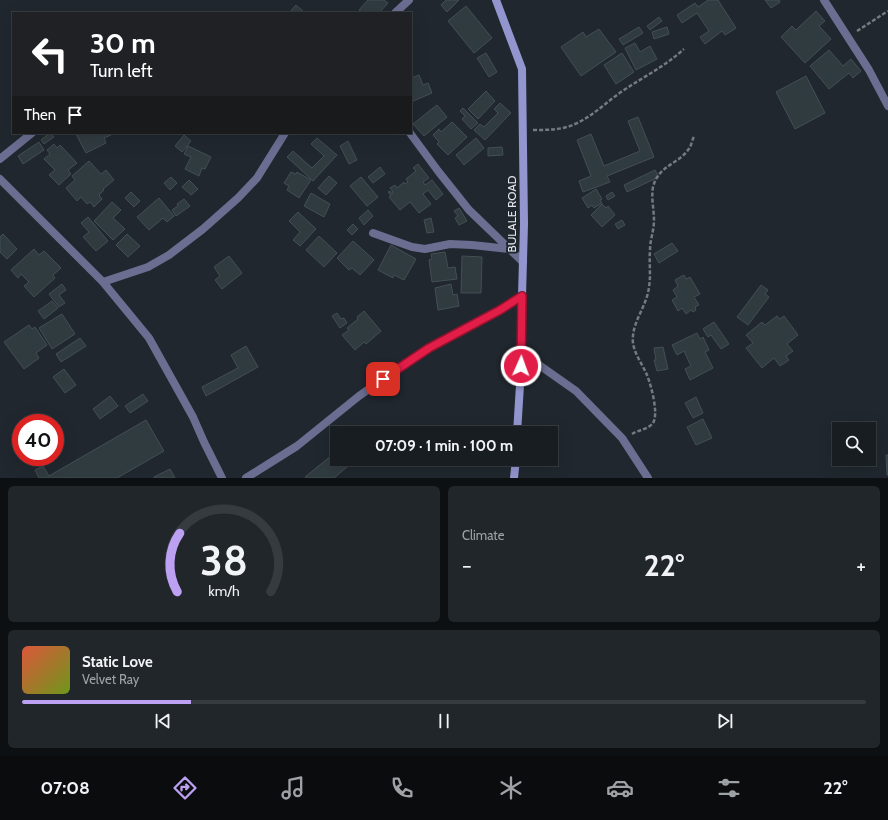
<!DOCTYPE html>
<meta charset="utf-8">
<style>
body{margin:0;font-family:Cabin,sans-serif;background:#21262a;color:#f1f3f6;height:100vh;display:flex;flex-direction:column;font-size:15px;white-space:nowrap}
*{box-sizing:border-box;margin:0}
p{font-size:13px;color:#9fa2a5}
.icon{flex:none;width:22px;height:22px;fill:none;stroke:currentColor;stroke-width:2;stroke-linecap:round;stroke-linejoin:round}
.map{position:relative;height:478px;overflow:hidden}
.drawer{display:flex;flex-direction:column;gap:8px;padding:8px;background:#0d1013;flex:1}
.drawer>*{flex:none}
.banner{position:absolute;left:12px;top:12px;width:400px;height:122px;border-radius:0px;box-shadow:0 4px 16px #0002,0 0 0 1px #363b40;background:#202124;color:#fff;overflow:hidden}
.fabs{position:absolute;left:832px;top:422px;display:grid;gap:8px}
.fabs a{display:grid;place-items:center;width:44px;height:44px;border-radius:0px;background:#181d22;box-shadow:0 4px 16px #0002,0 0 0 1px #363b40;font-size:20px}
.speed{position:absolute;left:12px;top:414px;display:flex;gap:8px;font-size:20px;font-weight:700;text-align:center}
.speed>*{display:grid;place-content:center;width:52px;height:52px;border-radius:50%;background:#181d22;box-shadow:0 4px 16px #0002,0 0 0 1px #363b40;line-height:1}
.speed .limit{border:6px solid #d22;background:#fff;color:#111}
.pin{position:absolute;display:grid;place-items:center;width:34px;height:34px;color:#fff;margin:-17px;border-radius:8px;box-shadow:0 2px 6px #0006}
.me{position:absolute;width:44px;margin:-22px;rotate:2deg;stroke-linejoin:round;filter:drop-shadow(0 0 3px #0008)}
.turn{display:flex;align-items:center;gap:14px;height:84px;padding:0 12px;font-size:18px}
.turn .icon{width:52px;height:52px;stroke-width:2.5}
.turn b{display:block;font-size:28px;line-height:34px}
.then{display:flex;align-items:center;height:38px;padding:0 12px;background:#0003;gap:8px;font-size:15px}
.big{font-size:30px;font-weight:700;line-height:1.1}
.drawer .tile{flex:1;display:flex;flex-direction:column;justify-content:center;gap:6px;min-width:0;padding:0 14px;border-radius:6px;background:#21262a}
.drawer .dial{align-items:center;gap:0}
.dial svg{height:104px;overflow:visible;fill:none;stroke:#363b40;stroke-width:7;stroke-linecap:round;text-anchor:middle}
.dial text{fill:#f1f3f6;stroke:none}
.song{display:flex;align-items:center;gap:12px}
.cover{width:48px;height:48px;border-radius:6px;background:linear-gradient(135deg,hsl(10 70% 55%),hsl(80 70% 35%))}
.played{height:4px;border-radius:2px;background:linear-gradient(90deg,#bca0f2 20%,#363b40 20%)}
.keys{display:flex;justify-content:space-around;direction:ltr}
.heat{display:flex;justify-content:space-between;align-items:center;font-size:22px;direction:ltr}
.drawer .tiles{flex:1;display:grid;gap:8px;grid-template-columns:1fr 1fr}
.tile:last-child{grid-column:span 2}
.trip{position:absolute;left:330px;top:426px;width:228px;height:40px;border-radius:0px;background:#181d22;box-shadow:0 4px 16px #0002,0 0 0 1px #363b40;font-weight:700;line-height:40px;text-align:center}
.tabs{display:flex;height:64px;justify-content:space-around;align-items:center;background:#0a0c0e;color:#9fa2a5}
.tabs .icon{width:28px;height:28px}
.tabs .selected{color:#bca0f2}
.tabs b{font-size:18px;color:#f1f3f6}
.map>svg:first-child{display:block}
.building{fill:#303b40;stroke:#434f54}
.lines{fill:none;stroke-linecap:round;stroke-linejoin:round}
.path{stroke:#757a80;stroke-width:2.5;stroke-dasharray:4 2;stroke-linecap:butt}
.street{stroke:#6b6d91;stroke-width:8}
.secondary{stroke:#9395cf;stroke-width:8}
.route-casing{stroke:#92132f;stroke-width:10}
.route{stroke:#e11d48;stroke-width:7}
.labels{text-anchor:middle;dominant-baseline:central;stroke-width:4;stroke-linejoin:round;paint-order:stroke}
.street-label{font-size:12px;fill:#e4e8ed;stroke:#20272e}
</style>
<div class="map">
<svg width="888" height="478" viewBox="0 0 888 478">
<rect width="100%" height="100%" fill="#20272e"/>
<!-- building -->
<g class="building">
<polygon points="368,0 384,0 388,3 379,13 363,13 359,10"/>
<polygon points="446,0 459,0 447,12 441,5"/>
<polygon points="708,0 718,0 736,28 725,35 722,31 705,44 700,37 709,31 697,13 682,23 677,15 695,3 698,7"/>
<polygon points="765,0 779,0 780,2 771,8"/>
<polygon points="296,5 305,13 289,13"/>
<polygon points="466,6 492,38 474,53 448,21"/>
<polygon points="816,11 825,21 819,26 831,39 805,63 781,37 792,26 796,30"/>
<polygon points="659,17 662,21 650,30 647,26"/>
<polygon points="639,27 643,33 623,45 619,39"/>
<polygon points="667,27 669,34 654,39 652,32"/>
<polygon points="599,29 616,52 581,76 561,47 583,32 586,37"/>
<polygon points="635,43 640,52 650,46 657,59 636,70 625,48"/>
<polygon points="829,50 843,66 851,59 861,71 853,78 849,73 829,89 810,66"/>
<polygon points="486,53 497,72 489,77 477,58"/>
<polygon points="622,53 634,72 616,84 604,65"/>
<polygon points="419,75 423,85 428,83 432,93 411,102 411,78"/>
<polygon points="806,76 825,113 795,129 776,92"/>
<polygon points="486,91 495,101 478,119 468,109"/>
<polygon points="500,103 511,113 485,140 474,130 480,124 484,127 498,113 494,109"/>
<polygon points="437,105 447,117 424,136 413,124"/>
<polygon points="463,108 478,123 471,129 462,119 465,116 460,111"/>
<polygon points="638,117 654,157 607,176 610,182 583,192 579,181 591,176 577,140 591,134 604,166 640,151 628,121"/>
<polygon points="452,122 467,137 448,155 437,144 439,142 433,135 439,129 441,132"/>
<polygon points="50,133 54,137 44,144 41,140"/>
<polygon points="78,133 110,133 111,135 104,138 106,143 86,153 76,134"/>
<polygon points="184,135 191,141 182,152 175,146"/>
<polygon points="317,138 337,155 313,181 287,157 293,151 312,168 324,156 311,144"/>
<polygon points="476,138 484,148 464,165 456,155"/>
<polygon points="348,141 357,160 349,164 340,146"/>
<polygon points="39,142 44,150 23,164 18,156"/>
<polygon points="54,144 57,148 60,145 77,163 68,170 71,174 59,185 49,175 55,170 44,159 50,154 47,150"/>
<polygon points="188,146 211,157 205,169 202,168 199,176 185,169 191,157 184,154"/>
<polygon points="502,147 503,155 488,156 488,148"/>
<polygon points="89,161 101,174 106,170 114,180 103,189 104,190 99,195 102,199 94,207 90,202 87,204 81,197 77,201 66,188 75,180 72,176"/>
<polygon points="418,164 429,178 423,182 425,185 432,180 443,194 436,200 428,190 423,194 431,204 419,213 410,202 400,210 389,197 391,196 388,192 390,191 392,194 393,192 390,188 395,185 397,188 404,182 405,184 408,182 406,179 416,171 413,168"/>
<polygon points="380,167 385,174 373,183 368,177"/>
<polygon points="655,170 659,177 627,192 624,185"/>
<polygon points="291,172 296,174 297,172 311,180 299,198 287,190 289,186 284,183"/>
<polygon points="329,176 337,183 326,195 318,188"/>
<polygon points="171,177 177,183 170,190 164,183"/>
<polygon points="361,177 378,197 367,206 350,186"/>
<polygon points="189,180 198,189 191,195 182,187"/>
<polygon points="596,189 602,199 600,200 602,203 594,208 592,205 588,208 582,198"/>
<polygon points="131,192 140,201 134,207 125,198"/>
<polygon points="612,192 615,196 608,200 606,196"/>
<polygon points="311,193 330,204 324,217 304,206"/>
<polygon points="159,198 174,216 167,222 163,218 149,230 137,217"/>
<polygon points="184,199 190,206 176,216 172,210 178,206 177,204"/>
<polygon points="112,202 121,210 113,218 125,229 113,240 94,221"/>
<polygon points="602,204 606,208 608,206 615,215 602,227 591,215"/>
<polygon points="459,208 467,221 459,225 455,218 458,216 454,211"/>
<polygon points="368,210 373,216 364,225 359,218"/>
<polygon points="298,212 316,229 300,246 293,240 300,232 289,221"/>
<polygon points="88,217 108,241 96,251 83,237 89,232 81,223"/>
<polygon points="431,218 434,232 427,233 424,220"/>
<polygon points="622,220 625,225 618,229 615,224"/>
<polygon points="353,224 358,229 352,235 347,230"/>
<polygon points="3,234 17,249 7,259 0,252 0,237"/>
<polygon points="127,234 140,246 128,257 116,245"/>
<polygon points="319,236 337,253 324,267 306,250"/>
<polygon points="353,241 374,260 360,275 352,268 349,270 337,258"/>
<polygon points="672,243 678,251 659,263 654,254"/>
<polygon points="391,245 416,259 404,280 394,275 393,278 378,270"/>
<polygon points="34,249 39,255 44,251 61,268 53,275 55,278 34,297 24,286 29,282 21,274 18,278 11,270"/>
<polygon points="445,252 448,268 455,267 457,279 432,282 429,260 432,259 431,254"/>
<polygon points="229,256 242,273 222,289 215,280 220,276 214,267"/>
<polygon points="462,256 482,257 481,293 461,293"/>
<polygon points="684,275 686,279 690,277 700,294 694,297 699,305 695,307 696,310 693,312 691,310 686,314 682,308 678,311 672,300 677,297 673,290 678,286 675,280"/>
<polygon points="62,284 66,290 59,295 65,303 59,307 49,294"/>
<polygon points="451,284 453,295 457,294 459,306 438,310 435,288"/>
<polygon points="761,285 768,290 765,294 769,297 748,325 737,317"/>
<polygon points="52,301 58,308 44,319 38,311"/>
<polygon points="364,311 381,331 366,344 364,342 355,350 342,335 349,330 347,328 358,319 357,317"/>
<polygon points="337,313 341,319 344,318 347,323 340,328 332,316"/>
<polygon points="62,314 75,334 52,349 39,328"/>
<polygon points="777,316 780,319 784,316 798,335 787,344 793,351 786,356 789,360 780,366 774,358 762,368 746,348 753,343 746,335 762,322 765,325"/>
<polygon points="714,322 729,344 721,349 711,335 708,337 703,329"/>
<polygon points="29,325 32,329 35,327 47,345 36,353 39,358 24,369 4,342"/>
<polygon points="697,333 700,339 703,337 709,350 705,352 713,368 690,380 685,369 691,366 684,351 677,355 672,345"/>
<polygon points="80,338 86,346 61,362 56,354"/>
<polygon points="246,346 258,367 206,396 202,387 238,368 231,355"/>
<polygon points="663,347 668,369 657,371 654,360 656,360 654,348"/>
<polygon points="64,369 76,385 65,393 53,377"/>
<polygon points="143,394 148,401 130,413 125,406"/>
<polygon points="110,396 118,406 100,419 93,409"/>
<polygon points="696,397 703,413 693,418 685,403"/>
<polygon points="703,419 712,438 696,445 687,427"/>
<polygon points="146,420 164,451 117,478 39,478 35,470 43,466 49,476"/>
<polygon points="337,451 337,459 352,459 354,461 334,478 306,478 305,477"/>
<polygon points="886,455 888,455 888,475 887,475"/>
<polygon points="170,469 175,478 154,478 154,477"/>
</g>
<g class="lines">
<!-- path -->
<g class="path">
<polyline points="857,31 888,11"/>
<path d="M533,130C548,130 562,130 575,124C593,116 605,103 621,92C643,77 664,67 684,49"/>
<path d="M632,434C638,430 649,429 653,423C659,414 651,385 647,375C642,363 631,350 633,336C634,320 647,305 649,287C651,275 649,263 650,250C650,240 654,231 654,220C654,210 651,198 653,187C658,166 678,164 688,150C691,147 692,141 694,136"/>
</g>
<!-- street -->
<g class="street">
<polyline points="824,0 869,70 888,106"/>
<polyline points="395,13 409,0"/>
<polyline points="410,133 438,171 469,210 523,262"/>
<polyline points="0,159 32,133"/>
<polyline points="0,179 103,282 149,338 193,417 204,442 222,478"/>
<polyline points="373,233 412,247 425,249 450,244 472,245 509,249"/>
<polyline points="103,282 148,267 169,255 203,229 238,198 257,178 285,133"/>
<polyline points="522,353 576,391 622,438 648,478"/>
<polyline points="246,478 297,446 359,396 396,370 429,348 500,310 522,296"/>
</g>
<!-- secondary -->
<g class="secondary">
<polyline points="496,0 522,69 524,224 522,296 522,353 517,433"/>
<polyline points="514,478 516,459"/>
</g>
</g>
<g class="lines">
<!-- route casing -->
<g class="route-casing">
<polyline id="route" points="383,379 429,348 500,310 522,296 521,366"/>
</g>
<!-- route -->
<use href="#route" class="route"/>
</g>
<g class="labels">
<!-- street labels -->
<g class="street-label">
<text transform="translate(511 214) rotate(-90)">BULALE ROAD</text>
</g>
</g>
</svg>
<div class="fabs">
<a><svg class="icon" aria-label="search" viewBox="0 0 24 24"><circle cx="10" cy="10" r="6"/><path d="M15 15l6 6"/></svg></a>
</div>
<div class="speed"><div class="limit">40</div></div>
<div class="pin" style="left:383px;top:379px;background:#d93025"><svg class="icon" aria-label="arrive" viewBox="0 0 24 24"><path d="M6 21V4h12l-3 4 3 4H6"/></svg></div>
<svg class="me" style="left:521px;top:366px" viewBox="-20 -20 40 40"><circle r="17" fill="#e11d48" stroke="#fff" stroke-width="3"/><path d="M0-11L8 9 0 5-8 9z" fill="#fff"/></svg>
<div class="trip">07:09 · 1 min · 100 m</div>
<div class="banner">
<div class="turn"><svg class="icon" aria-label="left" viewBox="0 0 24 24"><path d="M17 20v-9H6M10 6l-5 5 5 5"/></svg><div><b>30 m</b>Turn left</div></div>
<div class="then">Then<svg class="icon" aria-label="arrive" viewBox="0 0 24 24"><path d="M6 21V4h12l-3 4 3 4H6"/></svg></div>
</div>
</div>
<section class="drawer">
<div class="tiles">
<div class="tile dial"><svg viewBox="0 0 100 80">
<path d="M14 69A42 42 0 1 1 86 69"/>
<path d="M14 69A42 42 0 0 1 16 24" stroke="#bca0f2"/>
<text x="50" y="56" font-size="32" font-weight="700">38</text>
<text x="50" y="72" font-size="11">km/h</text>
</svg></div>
<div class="tile"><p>Climate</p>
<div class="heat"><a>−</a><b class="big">22°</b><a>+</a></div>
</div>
<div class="tile">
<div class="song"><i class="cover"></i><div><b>Static Love</b><p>Velvet Ray</p></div></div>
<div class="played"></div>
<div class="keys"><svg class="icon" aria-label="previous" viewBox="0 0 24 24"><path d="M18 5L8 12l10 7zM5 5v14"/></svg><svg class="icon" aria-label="pause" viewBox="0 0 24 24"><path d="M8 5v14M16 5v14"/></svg><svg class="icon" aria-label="next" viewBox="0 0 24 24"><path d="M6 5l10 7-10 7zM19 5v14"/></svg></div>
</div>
</div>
</section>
<nav class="tabs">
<b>07:08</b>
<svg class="icon selected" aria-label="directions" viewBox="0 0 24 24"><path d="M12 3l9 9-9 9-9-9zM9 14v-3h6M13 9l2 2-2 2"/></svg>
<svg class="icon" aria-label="music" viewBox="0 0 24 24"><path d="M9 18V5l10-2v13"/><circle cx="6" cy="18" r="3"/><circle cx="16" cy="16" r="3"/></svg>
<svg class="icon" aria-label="phone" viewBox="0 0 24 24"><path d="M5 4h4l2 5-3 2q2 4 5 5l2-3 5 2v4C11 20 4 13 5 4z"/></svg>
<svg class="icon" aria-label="climate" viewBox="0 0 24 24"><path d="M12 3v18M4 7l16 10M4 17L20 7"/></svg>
<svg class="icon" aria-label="car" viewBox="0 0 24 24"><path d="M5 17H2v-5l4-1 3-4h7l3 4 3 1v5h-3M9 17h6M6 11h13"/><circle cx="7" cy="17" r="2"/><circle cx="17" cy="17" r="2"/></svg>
<svg class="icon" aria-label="filters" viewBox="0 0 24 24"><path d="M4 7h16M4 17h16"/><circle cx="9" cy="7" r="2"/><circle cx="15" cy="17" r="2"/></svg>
<b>22°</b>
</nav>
